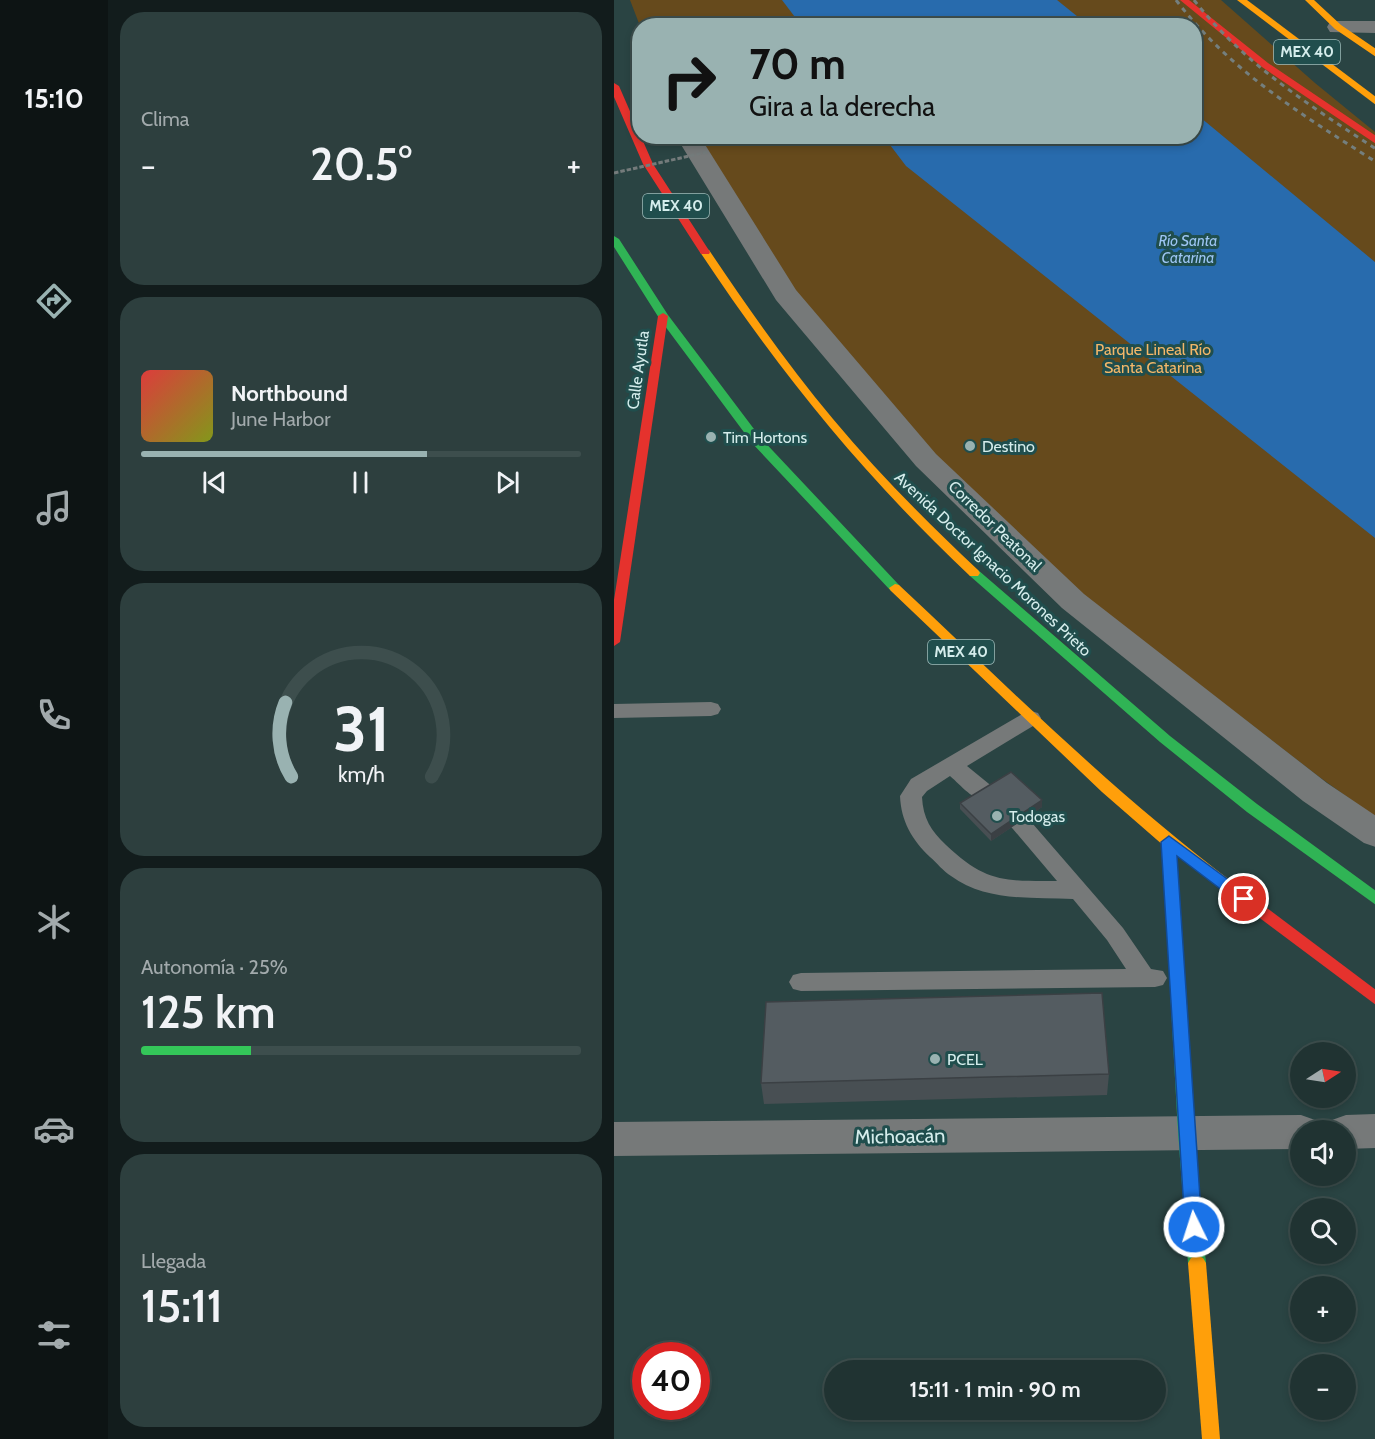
<!DOCTYPE html>
<html lang="es">
<meta charset="utf-8">
<style>
body{margin:0;font-family:Cabin,sans-serif;background:#2d3f3e;color:#f1f3f6;height:100vh;display:flex;flex-direction:column;font-size:22px;white-space:nowrap}
*{box-sizing:border-box;margin:0}
p{font-size:20px;color:#a2aaac}
.icon{flex:none;width:33px;height:33px;fill:none;stroke:currentColor;stroke-width:2;stroke-linecap:round;stroke-linejoin:round}
.map{position:relative;flex:1;overflow:hidden}
.drawer{display:flex;flex-direction:column;gap:12px;padding:12px;background:#121c1c;width:506px}
.drawer>*{flex:none}
.top-card{position:absolute;left:18px;top:18px;width:570px;height:126px;border-radius:24px;box-shadow:0 3px 9px #0003,0 0 0 2px #3d4e4d;background:#99b2b1;color:#111;overflow:hidden}
.needle{width:39px;rotate:78deg}
.tools{position:absolute;left:676px;top:1042px;display:grid;gap:12px}
.tools a{display:grid;place-items:center;width:66px;height:66px;border-radius:50%;background:#203332;box-shadow:0 3px 9px #0003,0 0 0 2px #3d4e4d;font-size:30px}
.speed{position:absolute;left:18px;top:1342px;display:flex;gap:12px;font-size:30px;font-weight:700;text-align:center}
.speed>*{display:grid;place-content:center;width:78px;height:78px;border-radius:50%;background:#203332;box-shadow:0 3px 9px #0003,0 0 0 2px #3d4e4d;line-height:1}
.speed .limit{border:9px solid #d22;background:#fff;color:#111}
.pin{position:absolute;display:grid;place-items:center;width:51px;height:51px;color:#fff;margin:-26px;border:3px solid #fff;border-radius:50%;box-shadow:0 2px 6px #0007}
.me{position:absolute;width:66px;margin:-33px;rotate:356deg;stroke-linejoin:round;filter:drop-shadow(0 0 4px #0008)}
.turn{display:flex;align-items:center;gap:21px;height:126px;padding:0 18px;font-size:27px}
.turn .icon{width:78px;height:78px;stroke-width:2.5}
.turn b{display:block;font-size:42px;line-height:51px}
.big{font-size:45px;font-weight:600;line-height:1.1}
.drawer .tile{flex:1;display:flex;flex-direction:column;justify-content:center;gap:9px;min-width:0;padding:0 21px;border-radius:24px;background:#2d3f3e}
.drawer .dial{align-items:center;gap:0}
.dial svg{height:156px;overflow:visible;fill:none;stroke:#3d4e4d;stroke-width:7;stroke-linecap:round;text-anchor:middle}
.dial text{fill:#f1f3f6;stroke:none}
.song{display:flex;align-items:center;gap:18px}
.cover{width:72px;height:72px;border-radius:9px;background:linear-gradient(135deg,hsl(0 70% 55%),hsl(70 70% 35%))}
.played{height:6px;border-radius:3px;background:linear-gradient(90deg,#99b2b1 65%,#3d4e4d 65%)}
.keys{display:flex;justify-content:space-around;direction:ltr}
.heat{display:flex;justify-content:space-between;align-items:center;font-size:33px;direction:ltr}
.charge{height:9px;border-radius:4px;background:linear-gradient(90deg,#34c759 25%,#3d4e4d 0)}
.trip{position:absolute;left:210px;top:1360px;width:342px;height:60px;border-radius:30px;background:#203332;box-shadow:0 3px 9px #0003,0 0 0 2px #3d4e4d;font-weight:600;line-height:60px;text-align:center}
main{display:flex;flex:1;min-height:0}
.tabs{display:flex;flex-direction:column;width:108px;justify-content:space-around;align-items:center;background:#0d1414;color:#a2aaac}
.tabs .icon{width:42px;height:42px}
.tabs .current{color:#99b2b1}
.tabs b{font-size:27px;color:#f1f3f6}
.map>svg:first-child{display:block}
.green{fill:#664a1c}
.water{fill:#286bad}
.lines{fill:none;stroke-linecap:round;stroke-linejoin:round}
.lane{fill:#767979;fill-rule:evenodd}
.street{fill:#767979;fill-rule:evenodd}
.fast{fill:#30b455;fill-rule:evenodd}
.slow{fill:#ff9f0a;fill-rule:evenodd}
.jam{fill:#e5322d;fill-rule:evenodd}
.rail{stroke:#747f7e;stroke-width:3;stroke-dasharray:5 5;stroke-linecap:butt}
.path-bridge{stroke:#747b7b;stroke-width:3;stroke-dasharray:4.5 2;stroke-linecap:butt}
.wall{fill:#484f53}
.shaded-wall{fill:#3b4044}
.building{fill:#545c61;stroke:#3b4044;stroke-width:1.5}
.route{fill:#1a73e8;stroke:#114b97;stroke-width:1.5}
.poi-dot{fill:#99b2b1;stroke:#204e4d;stroke-width:2}
.labels{text-anchor:middle;dominant-baseline:central;stroke-width:6;stroke-linejoin:round;paint-order:stroke}
.shield{fill:#204e4d;stroke:#9fbdbc;stroke-width:1.5}
.shield-label{font-size:15px;font-weight:bold;fill:#d5edec}
.far-water-label{font-size:15px;font-style:italic;fill:#9dc5f3;stroke:#204e4d}
.park-label{font-size:16px;fill:#f3b769;stroke:#204e4d}
.street-label{font-size:16px;fill:#d5edec;stroke:#204e4d}
.poi-label{font-size:16px;fill:#d5edec;stroke:#204e4d;text-anchor:start}
.near-street-label{font-size:20px;fill:#d5edec;stroke:#204e4d}
</style>
<main>
<nav class="tabs">
<b>15:10</b>
<svg class="icon current" aria-label="directions" viewBox="0 0 24 24"><path d="M12 3l9 9-9 9-9-9zM9 14v-3h6M13 9l2 2-2 2"/></svg>
<svg class="icon" aria-label="music" viewBox="0 0 24 24"><path d="M9 18V5l10-2v13"/><circle cx="6" cy="18" r="3"/><circle cx="16" cy="16" r="3"/></svg>
<svg class="icon" aria-label="phone" viewBox="0 0 24 24"><path d="M5 4h4l2 5-3 2q2 4 5 5l2-3 5 2v4C11 20 4 13 5 4z"/></svg>
<svg class="icon" aria-label="climate" viewBox="0 0 24 24"><path d="M12 3v18M4 7l16 10M4 17L20 7"/></svg>
<svg class="icon" aria-label="car" viewBox="0 0 24 24"><path d="M5 17H2v-5l4-1 3-4h7l3 4 3 1v5h-3M9 17h6M6 11h13"/><circle cx="7" cy="17" r="2"/><circle cx="17" cy="17" r="2"/></svg>
<svg class="icon" aria-label="filters" viewBox="0 0 24 24"><path d="M4 7h16M4 17h16"/><circle cx="9" cy="7" r="2"/><circle cx="15" cy="17" r="2"/></svg>
</nav>
<section class="drawer">
<div class="tile"><p>Clima</p>
<div class="heat"><a>−</a><b class="big">20.5°</b><a>+</a></div>
</div>
<div class="tile">
<div class="song"><i class="cover"></i><div><b>Northbound</b><p>June Harbor</p></div></div>
<div class="played"></div>
<div class="keys"><svg class="icon" aria-label="previous" viewBox="0 0 24 24"><path d="M18 5L8 12l10 7zM5 5v14"/></svg><svg class="icon" aria-label="pause" viewBox="0 0 24 24"><path d="M8 5v14M16 5v14"/></svg><svg class="icon" aria-label="next" viewBox="0 0 24 24"><path d="M6 5l10 7-10 7zM19 5v14"/></svg></div>
</div>
<div class="tile dial"><svg viewBox="0 0 100 80">
<path d="M14 69A42 42 0 1 1 86 69"/>
<path d="M14 69A42 42 0 0 1 11 31" stroke="#99b2b1"/>
<text x="50" y="56" font-size="32" font-weight="700">31</text>
<text x="50" y="72" font-size="11">km/h</text>
</svg></div>
<div class="tile"><p>Autonomía · 25%</p><b class="big">125 km</b><div class="charge"></div></div>
<div class="tile"><p>Llegada</p><b class="big">15:11</b></div>
</section>
<div class="map">
<svg width="762" height="1439" viewBox="0 0 762 1439">
<rect width="100%" height="100%" fill="#2a4443"/>
<!-- green -->
<polygon class="green" points="16,0 607,0 701,83 761,132 761,817 704,776 468,594 313,452 182,304 79,137 580,136 580,26 26,26"/>
<!-- water -->
<g class="water">
<polygon points="168,0 443,0 474,25 187,25"/>
<polygon points="581,113 761,262 761,538 292,166 270,137 580,136"/>
</g>
<g class="lines">
<!-- lane -->
<g class="lane">
<polygon points="97,702 104,704 107,709 104,714 97,716 0,718 0,704"/>
<path d="M417,711L424,713L427,718L424,723L353,766L380,788L383,794L380,800C362,805 349,787 336,776L313,791L308,797C309,818 317,831 332,845C372,883 391,881 443,881L393,822L396,816L404,814L412,816L509,928L537,969L549,971L553,978L549,985L541,987L187,991L179,989L175,982L179,975L187,973L512,969L493,940L459,899C418,897 372,902 337,876C329,871 323,863 316,857C298,840 287,821 286,796L297,779L410,713Z"/>
</g>
<!-- street -->
<g class="street">
<polygon points="724,21 762,21 762,33 716,32 713,27 716,22"/>
<polygon points="80,136 86,138 90,143 182,290 322,454 470,594 713,783 762,816 762,847 750,843 689,801 448,608 302,466 162,300 66,143 70,138"/>
<polygon points="762,1114 762,1148 732,1149 732,1131 713,1131 718,1120 732,1115"/>
<polygon points="687,1115 701,1120 706,1131 687,1131 687,1149 0,1156 0,1122"/>
</g>
<!-- fast -->
<g class="fast">
<polygon points="0,236 5,239 54,315 146,437 285,585 287,588 285,591 277,591 138,443 45,318 0,247"/>
<polygon points="360,569 364,570 556,736 643,804 762,891 762,905 633,812 546,742 356,576 354,573"/>
<polygon points="555,837 560,838 562,842 580,1133 592,1263 589,1268 583,1271 577,1268 574,1263 564,1133 548,842 550,838"/>
</g>
<!-- slow -->
<g class="slow">
<polygon points="623,0 633,0 762,97 762,105"/>
<polygon points="691,0 700,0 727,25 762,49 762,57 721,29"/>
<path d="M91,249L95,250C134,308 174,365 219,419C264,473 313,522 364,570L366,573L364,576H356C249,475 167,374 86,252Z"/>
<path d="M281,584L285,585C395,688 501,794 621,884L623,888L621,892H611L550,846L488,792L277,591L275,588Z"/>
<polygon points="583,1255 589,1258 592,1263 606,1439 588,1439 574,1263 577,1258"/>
</g>
<!-- jam -->
<g class="jam">
<polygon points="566,0 575,0 654,63 762,136 762,144 648,67"/>
<polygon points="0,83 5,86 39,164 96,252 95,254 87,254 29,164 0,97"/>
<polygon points="49,313 54,316 6,642 0,646 0,600 44,316"/>
<polygon points="616,882 621,884 762,990 762,1005 611,892 609,888 611,884"/>
</g>
<!-- rail -->
<g class="rail">
<path d="M562,0C617,72 687,114 762,162"/>
<path d="M580,0C630,64 695,105 762,149"/>
</g>
<!-- path-bridge -->
<polyline class="path-bridge" points="0,173 93,152"/>
</g>
<!-- wall -->
<g class="wall">
<polygon points="346,803 428,807 377,841 346,809"/>
<polygon points="495,1074 493,1095 150,1104 147,1083"/>
</g>
<!-- shaded-wall -->
<polygon class="shaded-wall" points="428,800 428,807 377,841 377,834"/>
<!-- building -->
<g class="building">
<polygon points="397,772 428,800 377,834 346,803"/>
<polygon points="488,993 495,1074 147,1083 152,1002"/>
</g>
<!-- route -->
<polygon class="route" points="555,836 635,895 637,899 635,903 625,903 563,856 588,1227 586,1233 580,1235 574,1233 571,1227 547,842"/>
<!-- markers -->
<g class="poi-dot">
<circle cx="97" cy="437" r="6"/>
<circle cx="356" cy="446" r="6"/>
<circle cx="383" cy="816" r="6"/>
<circle cx="321" cy="1059" r="6"/>
</g>
<g class="labels">
<!-- shield labels -->
<g class="shield">
<rect x="660" y="40" width="66" height="24" rx="4.5"/>
<rect x="29" y="194" width="66" height="24" rx="4.5"/>
<rect x="314" y="640" width="66" height="24" rx="4.5"/>
</g>
<g class="shield-label">
<text x="693" y="52">MEX 40</text>
<text x="62" y="206">MEX 40</text>
<text x="347" y="652">MEX 40</text>
</g>
<!-- far-water labels -->
<g class="far-water-label">
<text x="574" y="241">Río Santa<tspan x="574" dy="17">Catarina</tspan></text>
</g>
<!-- park labels -->
<g class="park-label">
<text x="539" y="349">Parque Lineal Río<tspan x="539" dy="18">Santa Catarina</tspan></text>
</g>
<!-- street labels -->
<g class="street-label">
<text transform="translate(24 370) rotate(-82)">Calle Ayutla</text>
<text transform="translate(381 526) rotate(44)">Corredor Peatonal</text>
<text transform="translate(379 564) rotate(43)">Avenida Doctor Ignacio Morones Prieto</text>
</g>
<!-- poi labels -->
<g class="poi-label">
<text x="109" y="437">Tim Hortons</text>
<text x="368" y="446">Destino</text>
<text x="395" y="816">Todogas</text>
<text x="333" y="1059">PCEL</text>
</g>
<!-- near-street labels -->
<g class="near-street-label">
<text transform="translate(286 1136) rotate(-1)">Michoacán</text>
</g>
</g>
</svg>
<div class="tools">
<a><svg class="needle" viewBox="-14 -14 28 28"><path d="M0-13l5 13h-10z" fill="#e53935"/><path d="M0 13l5-13h-10z" fill="#a2aaac"/></svg></a>
<a><svg class="icon" aria-label="sound" viewBox="0 0 24 24"><path d="M4 9h4l5-4v14l-5-4H4zM17 9q2 3 0 6"/></svg></a>
<a><svg class="icon" aria-label="search" viewBox="0 0 24 24"><circle cx="10" cy="10" r="6"/><path d="M15 15l6 6"/></svg></a>
<a>+</a>
<a>−</a>
</div>
<div class="speed"><div class="limit">40</div></div>
<div class="pin" style="left:630px;top:899px;background:#d93025"><svg class="icon" aria-label="arrive" viewBox="0 0 24 24"><path d="M6 21V4h12l-3 4 3 4H6"/></svg></div>
<svg class="me" style="left:580px;top:1227px" viewBox="-20 -20 40 40"><circle r="17" fill="#1a73e8" stroke="#fff" stroke-width="3"/><path d="M0-11L8 9 0 5-8 9z" fill="#fff"/></svg>
<div class="trip">15:11 · 1 min · 90 m</div>
<div class="top-card">
<div class="turn"><svg class="icon" aria-label="right" viewBox="0 0 24 24"><path d="M7 20v-9h11M14 6l5 5-5 5"/></svg><div><b>70 m</b>Gira a la derecha</div></div>
</div>
</div>
</main>
